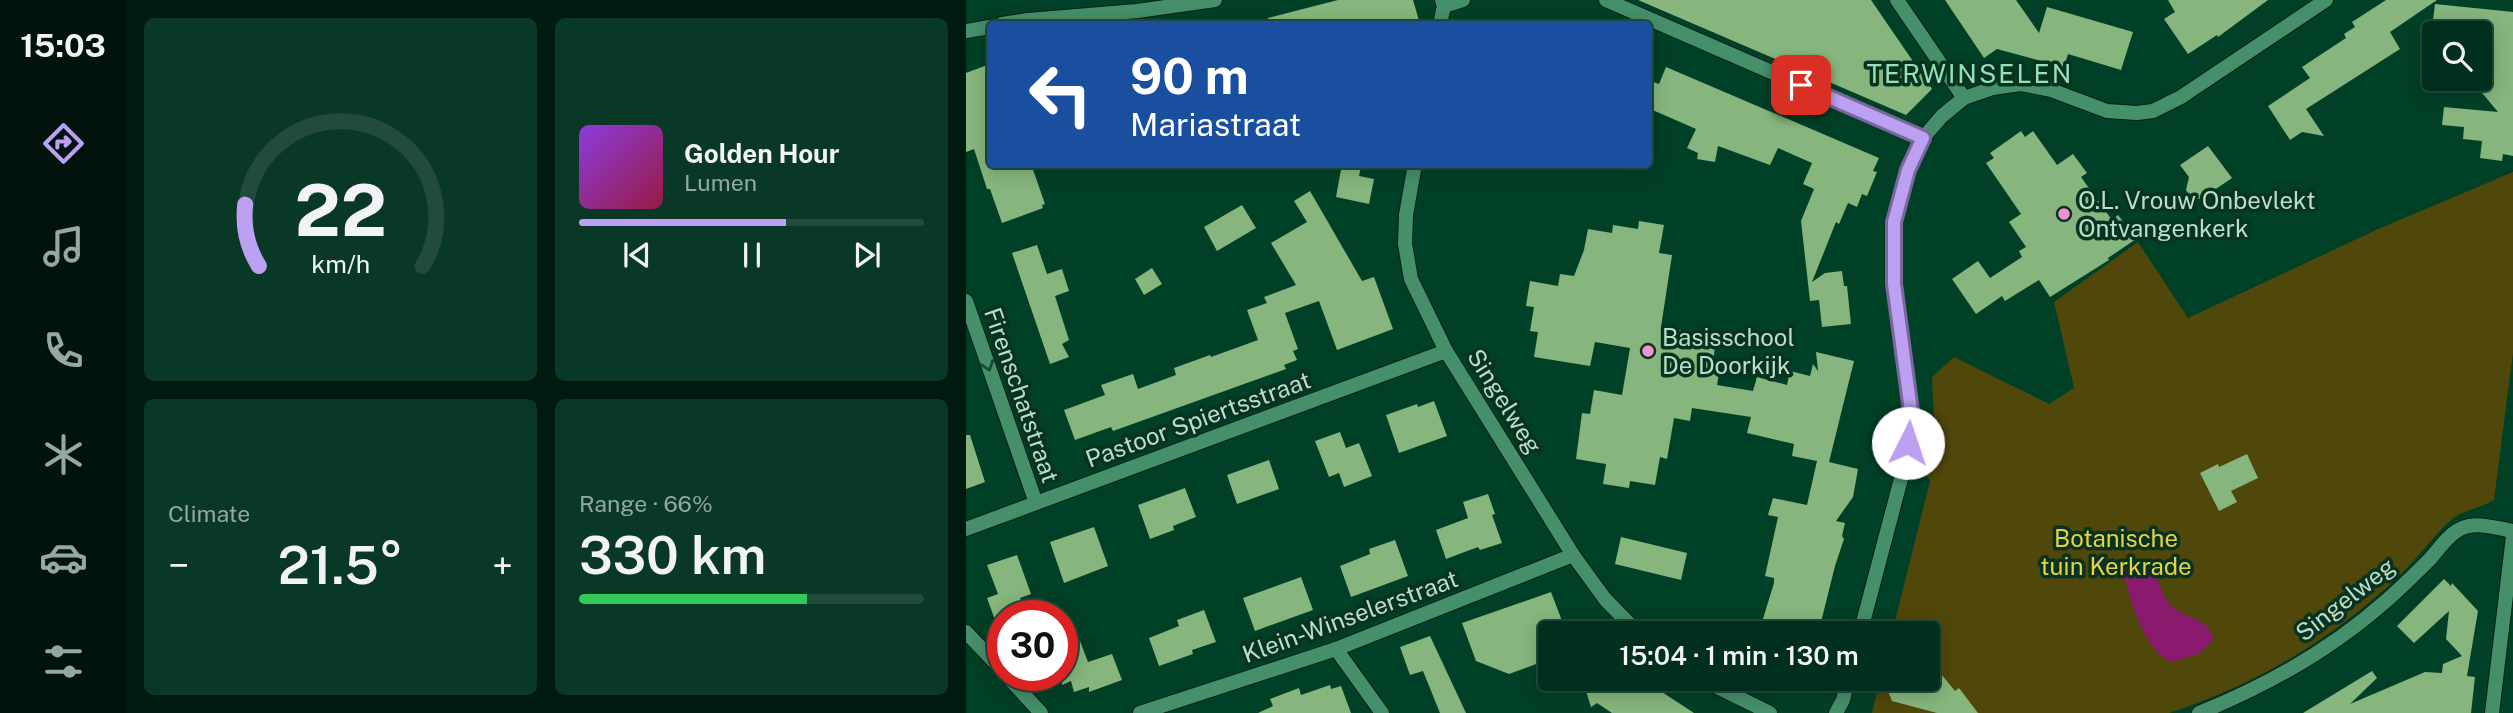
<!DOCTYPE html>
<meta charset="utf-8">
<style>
body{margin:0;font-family:"Public Sans",sans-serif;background:#0a3826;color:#f1f3f6;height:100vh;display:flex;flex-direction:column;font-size:26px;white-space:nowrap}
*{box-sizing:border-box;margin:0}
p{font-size:23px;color:#95a9a4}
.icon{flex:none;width:38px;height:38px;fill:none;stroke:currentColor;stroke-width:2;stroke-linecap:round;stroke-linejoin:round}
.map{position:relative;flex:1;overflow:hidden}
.drawer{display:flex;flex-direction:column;gap:18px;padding:18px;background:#001a10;width:840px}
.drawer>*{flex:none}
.hud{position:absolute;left:21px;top:21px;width:665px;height:147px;border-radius:7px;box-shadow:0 4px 18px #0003,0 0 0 2px #224b3b;background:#1a4fa0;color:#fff;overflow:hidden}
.controls{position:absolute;left:1456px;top:21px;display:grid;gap:14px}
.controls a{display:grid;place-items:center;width:70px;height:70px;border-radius:7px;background:#00301d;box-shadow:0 4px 18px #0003,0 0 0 2px #224b3b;font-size:35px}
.speed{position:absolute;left:21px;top:600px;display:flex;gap:14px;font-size:35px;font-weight:700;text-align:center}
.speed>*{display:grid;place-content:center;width:91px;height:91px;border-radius:50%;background:#00301d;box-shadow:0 4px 18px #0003,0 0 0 2px #224b3b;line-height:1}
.speed .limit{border:10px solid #d22;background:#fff;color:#111}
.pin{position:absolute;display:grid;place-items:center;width:60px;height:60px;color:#fff;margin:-30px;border-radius:14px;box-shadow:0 4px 10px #0006}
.me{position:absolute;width:77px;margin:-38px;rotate:4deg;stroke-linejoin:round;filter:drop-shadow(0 0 5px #0008)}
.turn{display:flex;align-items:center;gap:24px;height:147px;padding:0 28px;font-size:32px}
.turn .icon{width:91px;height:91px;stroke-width:2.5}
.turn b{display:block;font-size:49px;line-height:60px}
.big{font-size:52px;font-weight:600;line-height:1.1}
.drawer .widget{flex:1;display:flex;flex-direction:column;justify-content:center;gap:10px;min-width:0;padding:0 24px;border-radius:10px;background:#0a3826}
.drawer .dial{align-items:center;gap:0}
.dial svg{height:182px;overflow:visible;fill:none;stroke:#224b3b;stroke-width:7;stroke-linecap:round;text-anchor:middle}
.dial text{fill:#f1f3f6;stroke:none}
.song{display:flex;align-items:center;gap:21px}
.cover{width:84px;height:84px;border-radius:10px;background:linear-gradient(135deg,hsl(270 70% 55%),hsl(340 70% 35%))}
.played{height:7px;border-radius:4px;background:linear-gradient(90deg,#bca0f2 60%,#224b3b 60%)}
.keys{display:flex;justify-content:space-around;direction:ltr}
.heat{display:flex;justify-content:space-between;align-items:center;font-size:38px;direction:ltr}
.charge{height:10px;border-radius:5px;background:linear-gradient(90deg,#34c759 66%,#224b3b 0)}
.drawer .tiles{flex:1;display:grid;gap:18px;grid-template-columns:repeat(2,1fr)}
.trip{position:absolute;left:572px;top:621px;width:402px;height:70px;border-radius:7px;background:#00301d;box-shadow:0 4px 18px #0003,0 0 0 2px #224b3b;font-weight:600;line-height:70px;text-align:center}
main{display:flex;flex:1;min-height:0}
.tabs{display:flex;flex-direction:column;width:126px;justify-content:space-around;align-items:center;background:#00130c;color:#95a9a4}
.tabs .icon{width:49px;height:49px}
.tabs .current{color:#bca0f2}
.tabs b{font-size:32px;color:#f1f3f6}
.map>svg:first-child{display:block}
.green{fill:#50470a}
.water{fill:#8a1a6e}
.building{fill:#86b57d}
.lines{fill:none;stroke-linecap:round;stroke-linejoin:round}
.minor-casing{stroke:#0a2216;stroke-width:16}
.tertiary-casing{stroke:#0a2216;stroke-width:16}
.minor{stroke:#458f6b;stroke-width:14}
.tertiary{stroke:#458f6b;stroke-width:14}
.oneway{stroke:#184a34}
.route-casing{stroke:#7a689d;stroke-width:18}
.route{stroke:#bca0f2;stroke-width:12}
.poi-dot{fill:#f491d4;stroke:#093321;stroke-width:2.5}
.labels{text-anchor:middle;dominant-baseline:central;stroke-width:7;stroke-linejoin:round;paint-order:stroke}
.poi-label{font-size:24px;fill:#badec9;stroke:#093321;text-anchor:start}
.street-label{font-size:24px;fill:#badec9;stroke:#093321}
.park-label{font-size:24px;fill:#e8d23f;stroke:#093321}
.neighbourhood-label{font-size:26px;letter-spacing:2px;fill:#94e0b8;stroke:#093321}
</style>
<main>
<nav class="tabs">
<b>15:03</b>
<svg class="icon current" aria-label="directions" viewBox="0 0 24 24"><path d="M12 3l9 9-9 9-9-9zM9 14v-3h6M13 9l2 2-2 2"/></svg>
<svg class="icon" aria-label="music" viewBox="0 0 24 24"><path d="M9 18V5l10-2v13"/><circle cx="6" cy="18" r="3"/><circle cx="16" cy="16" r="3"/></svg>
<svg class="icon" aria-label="phone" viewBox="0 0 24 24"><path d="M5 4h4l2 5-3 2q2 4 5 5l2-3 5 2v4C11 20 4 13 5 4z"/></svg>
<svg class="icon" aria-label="climate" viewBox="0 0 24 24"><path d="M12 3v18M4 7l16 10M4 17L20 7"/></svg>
<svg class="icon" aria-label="car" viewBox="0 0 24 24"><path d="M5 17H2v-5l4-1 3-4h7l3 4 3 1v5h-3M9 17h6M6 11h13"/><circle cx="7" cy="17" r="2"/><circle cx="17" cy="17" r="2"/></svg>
<svg class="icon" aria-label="filters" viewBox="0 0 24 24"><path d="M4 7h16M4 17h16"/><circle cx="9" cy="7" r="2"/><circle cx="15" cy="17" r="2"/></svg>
</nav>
<section class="drawer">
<div class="tiles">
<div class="widget dial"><svg viewBox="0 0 100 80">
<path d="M14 69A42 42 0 1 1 86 69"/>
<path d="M14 69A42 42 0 0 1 8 42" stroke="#bca0f2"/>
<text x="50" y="56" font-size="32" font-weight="700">22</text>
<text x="50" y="72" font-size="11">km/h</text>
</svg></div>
<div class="widget">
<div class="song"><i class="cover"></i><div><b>Golden Hour</b><p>Lumen</p></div></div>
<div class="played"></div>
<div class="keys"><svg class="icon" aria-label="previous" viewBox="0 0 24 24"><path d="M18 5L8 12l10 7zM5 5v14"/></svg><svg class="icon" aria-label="pause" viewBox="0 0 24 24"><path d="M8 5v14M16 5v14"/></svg><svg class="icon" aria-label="next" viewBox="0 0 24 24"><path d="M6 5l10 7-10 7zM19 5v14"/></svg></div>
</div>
<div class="widget"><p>Climate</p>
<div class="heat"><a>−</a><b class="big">21.5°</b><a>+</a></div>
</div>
<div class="widget"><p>Range · 66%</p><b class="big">330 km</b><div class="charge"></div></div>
</div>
</section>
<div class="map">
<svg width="1547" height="713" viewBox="0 0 1547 713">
<rect width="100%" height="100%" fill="#004027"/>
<!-- green -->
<path class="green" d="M1547,172V353L1528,500C1515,508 1496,510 1485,520C1467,536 1452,558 1434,575C1368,638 1290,685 1203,713H906L914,679H962V634L926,633L964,481L959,473L968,426L966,377L988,357L1083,404L1108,388L1088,302L1172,242L1222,318L1410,230Z"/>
<!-- water -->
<path class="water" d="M1176,561C1195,569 1192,594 1206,607C1220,619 1245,618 1247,640L1234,653L1207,662C1181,656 1165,604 1160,581L1155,577L1165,562Z"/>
<!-- building -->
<g class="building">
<polygon points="372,0 447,0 454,24 302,24 302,18"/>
<polygon points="672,0 905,0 966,89 940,115"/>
<polygon points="979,0 1050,0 1073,33 1081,7 1167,32 1155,70 1102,54 1098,67 1031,49 1018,58"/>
<polygon points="1202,0 1302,0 1252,37 1251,35 1222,54 1198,19 1209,12"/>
<polygon points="1420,0 1471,0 1424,32 1434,49 1340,109 1358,136 1336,132 1324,140 1302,106 1344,78 1336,67 1380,38 1378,34 1389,27 1386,22"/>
<polygon points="1469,4 1547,12 1547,156 1537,154 1536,161 1514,158 1516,141 1497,139 1498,127 1476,125 1478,107 1532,112 1512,88 1518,84 1524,27 1467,20"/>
<polygon points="24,64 24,164 65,164 79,204 76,205 77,208 36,223 24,189 21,189 8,149 0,152 0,73"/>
<polygon points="700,67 913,158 907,171 911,172 901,196 896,194 891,207 882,203 873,224 870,222 846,282 859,273 876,271 878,286 881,286 885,324 856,327 853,300 844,301 835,221 848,189 837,184 846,163 812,148 804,165 752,146 749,162 731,159 732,153 721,148 730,129 682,108 682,80 693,84"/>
<polygon points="1055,131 1059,137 1067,131 1091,165 1107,154 1121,173 1115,177 1146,220 1152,215 1170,239 1142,258 1143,260 1084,297 1073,280 1039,301 1036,296 1010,314 986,279 1012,261 1024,278 1056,257 1053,251 1060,247 1043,222 1055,214 1020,163 1028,158 1024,153"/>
<polygon points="1242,146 1266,178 1235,199 1225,198 1220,190 1223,177 1214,165"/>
<polygon points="376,164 395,166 393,176 408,179 403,204 370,197"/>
<polygon points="344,191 396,281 408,277 427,329 371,350 353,301 319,313 332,349 327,351 331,360 318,365 320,369 147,431 145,427 109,440 98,410 139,395 135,385 167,374 172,389 210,375 208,368 244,355 245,357 292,340 281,310 301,303 298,297 330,285 305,243 341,222 328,201"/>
<polygon points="276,205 290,228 251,251 238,227"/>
<polygon points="673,221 698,225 693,253 706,255 695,327 751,336 747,360 755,361 751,385 787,391 791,377 821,385 824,371 844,376 847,364 852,371 850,352 888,361 863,462 892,469 887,497 870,521 879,523 876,536 878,539 869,566 852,634 840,634 796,622 808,583 808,578 799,576 812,517 802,515 807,498 841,505 851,461 826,456 828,444 781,433 785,417 726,408 724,421 708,418 701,459 694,457 689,485 664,481 663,488 637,484 640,464 610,459 616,413 624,414 628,390 656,395 664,348 629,342 624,366 568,357 572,332 564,331 568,307 560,306 564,281 592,286 594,274 608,276 618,250 622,229 646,233 647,225 672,229"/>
<polygon points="71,245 81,274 96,269 103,291 89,296 103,340 96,344 103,357 84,364 46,253"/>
<polygon points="186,268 196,284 178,295 169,279"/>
<polygon points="468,401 481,436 433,453 420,415 451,404 452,407"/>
<polygon points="374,432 380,448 393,443 406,476 378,487 373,473 363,477 349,441"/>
<polygon points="0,435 4,435 19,482 0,489"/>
<polygon points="1281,454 1292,478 1265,491 1271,502 1253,511 1234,473 1252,464 1253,467"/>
<polygon points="303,460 313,489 271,504 261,475"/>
<polygon points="219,488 230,517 207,526 208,530 184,539 172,505"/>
<polygon points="522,494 529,514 526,515 536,543 514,550 512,547 480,559 470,530 502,518 497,502"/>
<polygon points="128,527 142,566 98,583 84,542"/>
<polygon points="655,537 721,553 715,580 649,564"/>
<polygon points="429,540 442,576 385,597 374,566 404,554 403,549"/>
<polygon points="51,555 65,594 54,598 58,609 29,620 21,598 32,594 21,565"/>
<polygon points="335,577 347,610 289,631 277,598"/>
<polygon points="1478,579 1485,586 1486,583 1512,611 1501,676 1509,677 1505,713 1337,713 1406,671 1411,678 1384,704 1459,672 1476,673 1477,664 1496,656 1480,639 1483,611 1448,643 1431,626"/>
<polygon points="585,592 601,634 584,634 584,659 543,674 510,661 496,623"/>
<polygon points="238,610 250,642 226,650 227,654 193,666 183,638 213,626 211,620"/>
<polygon points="464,636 500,713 474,713 457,671 444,675 434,647"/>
<polygon points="114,641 122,662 146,654 156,680 123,692 123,687 108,692 105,681 96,685 96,647"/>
<polygon points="962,658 989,691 993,688 1012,713 971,713 926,701 923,694 926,679 962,679"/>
<polygon points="616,679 676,679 728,713 646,713 631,703 625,707"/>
<polygon points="364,685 365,689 375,686 385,713 292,713 307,706 304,699 333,688 335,695"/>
</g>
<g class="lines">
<!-- minor casing -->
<g class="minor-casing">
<g id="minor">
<polyline points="640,0 957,138"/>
<polyline points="931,0 998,98"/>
<polyline points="478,6 497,0"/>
<polyline points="474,24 478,6 476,0"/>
<polyline points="449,164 440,215 439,244 445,279 480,351 607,555 639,599 673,634"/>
<polyline points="0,301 70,503"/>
<polyline points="0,529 480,351"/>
<polyline points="0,632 37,671"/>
<polyline points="894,634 941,456 945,411 928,284 928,222 942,170 957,138 976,116 998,98 1027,88 1054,84 1085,90 1141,111 1171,113 1187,111 1215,97 1360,0"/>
<polyline points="370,649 416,713"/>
<polyline points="41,676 75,713"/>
<polyline points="735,679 804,713"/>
<polyline points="174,713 370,649 607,555"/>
<polyline points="870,713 877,700 882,679"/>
<path d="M1233,713C1300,686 1366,649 1421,600C1436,587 1450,573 1464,559C1473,549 1482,535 1494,529C1511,521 1530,528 1547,531"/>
<polyline points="1526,713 1547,536"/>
</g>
</g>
<!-- tertiary casing -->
<g class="tertiary-casing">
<g id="tertiary">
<polyline points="36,24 62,20 171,11 249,0"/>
<polyline points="0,31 24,27"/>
</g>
</g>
<!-- minor -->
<use href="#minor" class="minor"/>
<!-- tertiary -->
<use href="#tertiary" class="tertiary"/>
</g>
<!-- one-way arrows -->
<defs><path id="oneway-chevron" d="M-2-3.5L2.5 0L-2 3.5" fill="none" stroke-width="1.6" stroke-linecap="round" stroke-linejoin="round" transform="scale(1.75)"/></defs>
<use class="oneway" href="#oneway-chevron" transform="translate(22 366) rotate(71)"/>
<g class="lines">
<!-- route casing -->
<g class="route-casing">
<polyline id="route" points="835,85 957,138 942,170 928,222 928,284 945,411 942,443"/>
</g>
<!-- route -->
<use href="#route" class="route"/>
</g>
<!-- markers -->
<g class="poi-dot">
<circle cx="1098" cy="214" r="7"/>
<circle cx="682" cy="351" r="7"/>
</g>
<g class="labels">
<!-- poi labels -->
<g class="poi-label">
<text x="1112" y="200">O.L. Vrouw Onbevlekt<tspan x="1112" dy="28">Ontvangenkerk</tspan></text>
<text x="696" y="337">Basisschool<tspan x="696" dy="28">De Doorkijk</tspan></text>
</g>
<!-- street labels -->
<g class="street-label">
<text transform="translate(56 395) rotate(71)">Firenschatstraat</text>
<text transform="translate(539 401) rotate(58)">Singelweg</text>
<text transform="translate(232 419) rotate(-20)">Pastoor Spiertsstraat</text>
<text transform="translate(1379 599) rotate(-38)">Singelweg</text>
<text transform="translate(384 616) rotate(-20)">Klein-Winselerstraat</text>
</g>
<!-- park labels -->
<g class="park-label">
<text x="1150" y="538">Botanische<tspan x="1150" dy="28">tuin Kerkrade</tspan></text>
</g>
<!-- neighbourhood labels -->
<g class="neighbourhood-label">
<text x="1004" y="73">TERWINSELEN</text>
</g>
</g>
</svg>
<div class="controls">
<a><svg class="icon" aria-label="search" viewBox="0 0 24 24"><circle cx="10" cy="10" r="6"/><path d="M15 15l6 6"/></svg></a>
</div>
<div class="speed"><div class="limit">30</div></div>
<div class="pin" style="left:835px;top:85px;background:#d93025"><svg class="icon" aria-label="arrive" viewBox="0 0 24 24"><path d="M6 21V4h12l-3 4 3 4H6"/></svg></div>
<svg class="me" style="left:942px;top:443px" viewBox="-20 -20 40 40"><circle r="19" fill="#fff"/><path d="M0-13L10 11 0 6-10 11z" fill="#bca0f2"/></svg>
<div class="trip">15:04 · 1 min · 130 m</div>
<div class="hud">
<div class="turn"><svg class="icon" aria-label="left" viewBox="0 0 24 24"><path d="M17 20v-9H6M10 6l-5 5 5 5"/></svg><div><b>90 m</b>Mariastraat</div></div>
</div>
</div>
</main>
